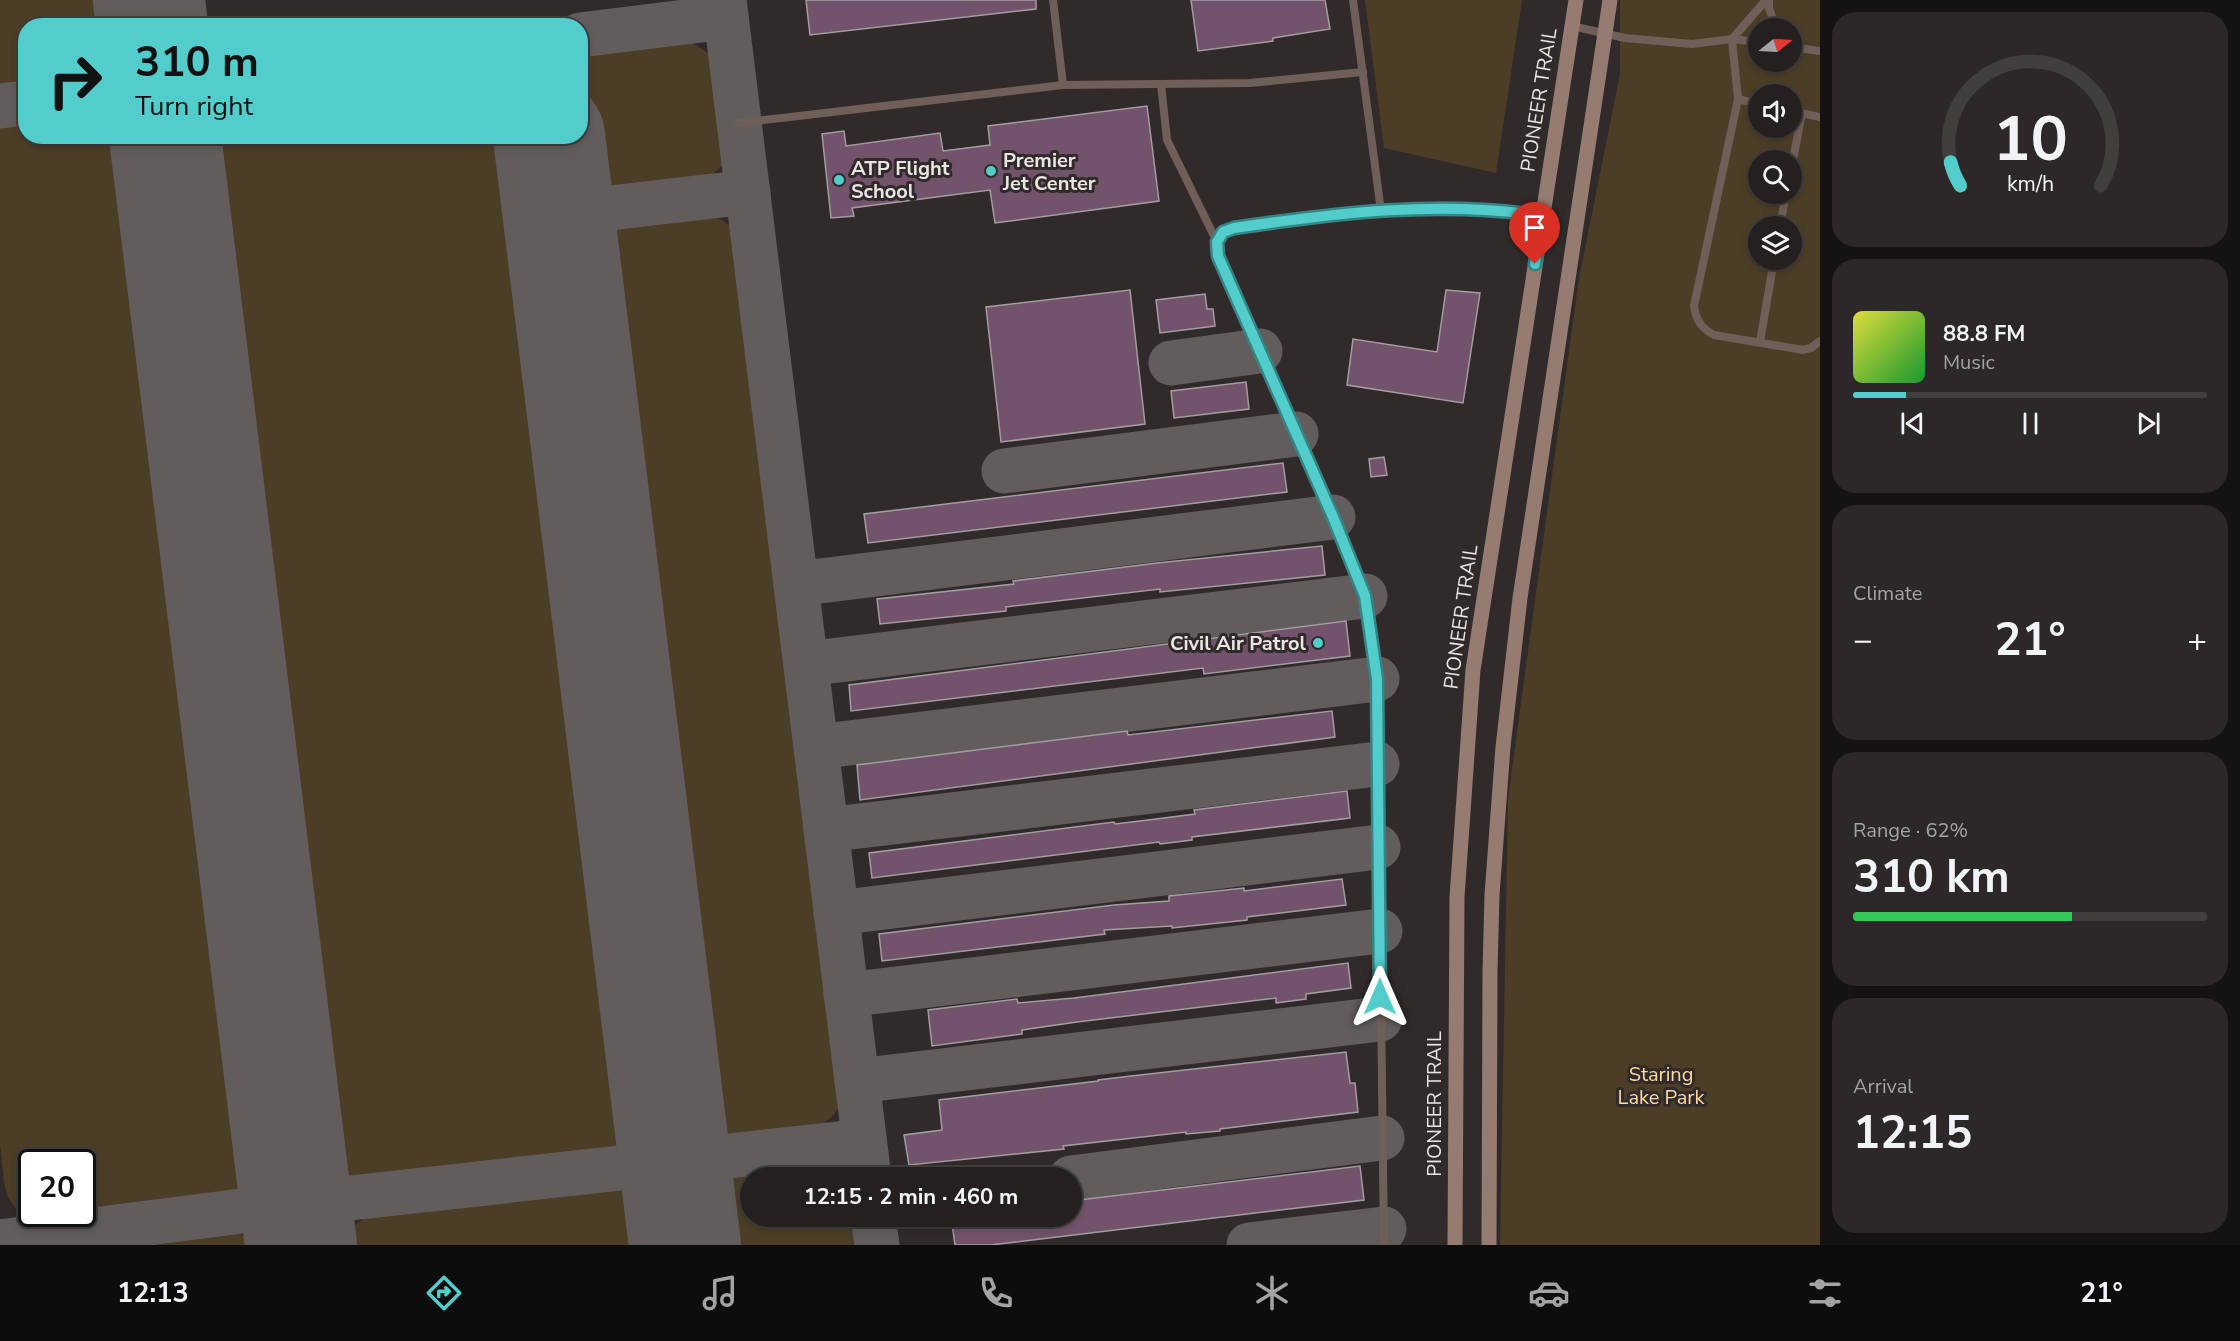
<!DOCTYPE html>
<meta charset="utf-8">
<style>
body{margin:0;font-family:"Nunito Sans",sans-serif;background:#2c2829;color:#f1f3f6;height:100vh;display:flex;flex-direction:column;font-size:22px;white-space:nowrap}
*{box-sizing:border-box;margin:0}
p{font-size:20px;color:#a3a3a5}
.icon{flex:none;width:33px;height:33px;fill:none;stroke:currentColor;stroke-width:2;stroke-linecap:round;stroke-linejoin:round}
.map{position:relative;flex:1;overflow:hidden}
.details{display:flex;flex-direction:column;gap:12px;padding:12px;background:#141212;width:420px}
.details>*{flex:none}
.hud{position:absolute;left:18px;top:18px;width:570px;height:126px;border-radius:24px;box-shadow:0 3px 9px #0003,0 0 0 2px #413e3e;background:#52cdcc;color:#111;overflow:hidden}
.needle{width:39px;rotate:72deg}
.controls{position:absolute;left:1748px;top:18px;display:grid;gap:12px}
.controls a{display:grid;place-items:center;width:54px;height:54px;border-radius:50%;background:#242020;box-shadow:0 3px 9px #0003,0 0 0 2px #413e3e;font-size:30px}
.speed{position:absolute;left:18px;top:1149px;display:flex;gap:12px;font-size:30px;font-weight:700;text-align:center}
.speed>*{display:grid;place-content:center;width:78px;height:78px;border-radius:50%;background:#242020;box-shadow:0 3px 9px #0003,0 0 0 2px #413e3e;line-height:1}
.speed .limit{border:3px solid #111;border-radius:9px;background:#fff;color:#111}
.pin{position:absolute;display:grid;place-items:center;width:51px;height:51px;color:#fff;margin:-62px -26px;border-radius:50% 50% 50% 0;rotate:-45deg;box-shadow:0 0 6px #0007}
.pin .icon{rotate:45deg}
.me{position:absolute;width:66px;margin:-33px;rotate:0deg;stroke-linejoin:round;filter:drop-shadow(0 0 4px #0008)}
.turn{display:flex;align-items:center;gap:21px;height:126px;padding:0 18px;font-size:27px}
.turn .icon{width:78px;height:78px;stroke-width:2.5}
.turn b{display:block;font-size:42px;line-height:51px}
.big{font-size:45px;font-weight:700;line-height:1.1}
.details .card{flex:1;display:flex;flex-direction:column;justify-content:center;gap:9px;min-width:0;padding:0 21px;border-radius:24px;background:#2c2829}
.details .dial{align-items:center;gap:0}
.dial svg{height:156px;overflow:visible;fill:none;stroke:#413e3e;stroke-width:7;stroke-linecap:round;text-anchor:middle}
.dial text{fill:#f1f3f6;stroke:none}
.song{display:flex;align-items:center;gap:18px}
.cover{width:72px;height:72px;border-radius:9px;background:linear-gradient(135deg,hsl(60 70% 55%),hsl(130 70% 35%))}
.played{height:6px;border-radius:3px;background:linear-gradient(90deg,#52cdcc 15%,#413e3e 15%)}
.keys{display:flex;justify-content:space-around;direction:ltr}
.heat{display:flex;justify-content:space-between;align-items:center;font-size:33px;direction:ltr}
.charge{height:9px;border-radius:4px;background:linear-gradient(90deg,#34c759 62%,#413e3e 0)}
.trip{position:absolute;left:740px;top:1167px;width:342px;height:60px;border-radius:30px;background:#242020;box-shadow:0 3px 9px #0003,0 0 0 2px #413e3e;font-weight:700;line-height:60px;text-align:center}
.dock{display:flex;height:96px;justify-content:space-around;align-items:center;background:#0e0d0d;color:#a3a3a5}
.dock .icon{width:42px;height:42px}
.dock .active{color:#52cdcc}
.dock b{font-size:27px;color:#f1f3f6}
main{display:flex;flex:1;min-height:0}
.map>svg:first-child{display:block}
.green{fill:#4c3e26;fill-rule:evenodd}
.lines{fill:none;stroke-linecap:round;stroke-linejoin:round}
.taxiway{stroke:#625d5d;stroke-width:45}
.runway{stroke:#625d5d;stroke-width:112}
.building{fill:#72536b;stroke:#a39da1;stroke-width:1.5}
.lane{stroke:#705f58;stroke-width:8}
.secondary{stroke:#967b70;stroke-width:15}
.route-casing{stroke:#358585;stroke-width:15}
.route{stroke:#52cdcc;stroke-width:10}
.poi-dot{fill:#52cdcc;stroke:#302a2a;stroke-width:2}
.labels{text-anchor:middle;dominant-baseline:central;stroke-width:6;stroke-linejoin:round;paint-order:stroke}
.street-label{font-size:20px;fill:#e9e5e5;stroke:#302a2a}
.poi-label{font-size:20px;font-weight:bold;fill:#e9e5e5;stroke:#302a2a;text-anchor:start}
.park-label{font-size:20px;fill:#feda9f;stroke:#302a2a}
</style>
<main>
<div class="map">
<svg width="1820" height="1245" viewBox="0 0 1820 1245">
<rect width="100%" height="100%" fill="#302a2a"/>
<!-- green -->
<g class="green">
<polygon points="0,0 111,0 114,25 26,26 25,88 0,91"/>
<polygon points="1365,0 1522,0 1496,173 1384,148"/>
<path d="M1620,0H1820V1245H1500L1508,798L1579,278L1620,74ZM1758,28H1791V62H1758ZM1758,94H1791V128H1758ZM1758,160H1791V194H1758ZM1758,226H1791V260H1758Z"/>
<polygon points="688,40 711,55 719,71 728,140 722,166 704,181 618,192 597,184 583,164 580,137 581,65 588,56 604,49"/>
<path d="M25,120L26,136H127L129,140L254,1159C252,1185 244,1190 221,1200L48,1222C0,1215 5,1184 0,1144V123ZM82,1162V1214H32V1162Z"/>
<path d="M205,137H523L641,1117C637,1138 630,1143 612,1153L371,1181C352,1179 342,1174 330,1158Z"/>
<path d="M701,214C721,217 731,223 740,241L843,1087L841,1104L832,1117L818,1127L738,1136H723L711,1128L700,1113L595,257C597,252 598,244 602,240C623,215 671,217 701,214Z"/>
<path d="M822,1159C833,1163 844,1167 849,1177L750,1178V1216L858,1217L862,1245H716C712,1214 701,1188 735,1170Z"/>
<path d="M612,1185C618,1185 626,1184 631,1186C653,1194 654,1226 657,1245H342C352,1224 359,1220 380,1212Z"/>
<polygon points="222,1231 239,1233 258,1245 114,1245"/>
</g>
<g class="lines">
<!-- taxiway -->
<g class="taxiway">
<polyline points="724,0 869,1178"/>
<polyline points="580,35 726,17"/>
<polyline points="0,106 26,103"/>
<polyline points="558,214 748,192"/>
<polyline points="1171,363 1260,351"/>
<polyline points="1004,471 1296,434"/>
<polyline points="796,584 1333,517"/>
<polyline points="806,664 1365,596"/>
<polyline points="816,747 1377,679"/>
<polyline points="826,830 1377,764"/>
<polyline points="836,913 1378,847"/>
<polyline points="846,995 1380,931"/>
<polyline points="857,1081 1380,1019"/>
<polyline points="1071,1178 1382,1138"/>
<polyline points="873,1216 877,1245"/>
<polyline points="0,1242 296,1204 864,1141"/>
<polyline points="1249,1245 1384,1229"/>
</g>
<!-- runway -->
<g class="runway">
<polyline points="149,0 152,26"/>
<polyline points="165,136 301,1245"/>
<polyline points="549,136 685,1245"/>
</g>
</g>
<!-- building -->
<g class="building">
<polygon points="806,0 1036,0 1036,9 810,35"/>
<polygon points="1191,0 1325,0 1330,29 1273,38 1273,41 1198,51"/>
<polygon points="1147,106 1159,201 995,223 990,190 852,208 854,216 831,218 822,134 844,131 846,146 940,133 943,151 990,145 988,126"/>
<polygon points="1130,290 1145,424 1001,442 986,307"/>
<polygon points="1446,290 1480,293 1463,403 1347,385 1353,339 1437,352"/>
<polygon points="1205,294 1207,309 1213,309 1215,326 1160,333 1156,300"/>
<polygon points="1246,382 1249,409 1174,418 1171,391"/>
<polygon points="1384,457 1387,475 1371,477 1369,459"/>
<polygon points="1283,463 1287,492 868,543 864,514"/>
<polygon points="1322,546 1325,575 1160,592 1160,589 1006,607 1006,611 880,624 877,599 1014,584 1013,581 1157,563"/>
<polygon points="1346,621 1350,656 1204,674 1203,668 851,711 849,685"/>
<polygon points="1332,711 1335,737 860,800 857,765 1127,731 1128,735"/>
<polygon points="1347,791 1350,818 1192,837 1192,840 1160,844 1159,842 872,878 869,853 1114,822 1115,824 1148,820 1195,814 1194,810"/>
<polygon points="1342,879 1346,905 1247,917 1247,920 1172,928 1172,926 1104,930 1105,934 882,961 879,934 1114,905 1169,901 1169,896 1244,888 1244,891"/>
<polygon points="1348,963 1351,988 1306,994 1306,999 1276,1003 1276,998 1077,1022 1022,1030 1022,1034 932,1046 928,1010 1017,999 1018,1003 1074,998"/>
<polygon points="1346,1052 1350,1083 1355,1083 1358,1112 1220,1129 1220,1131 1186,1134 1186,1132 1063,1146 1064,1149 909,1165 904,1135 942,1130 939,1100 1098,1081 1098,1080 1131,1076"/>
<polygon points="1360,1166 1364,1200 991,1245 955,1245 951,1216 1071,1216 1071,1201"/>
</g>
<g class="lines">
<!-- lane -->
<g class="lane">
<polyline points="1053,0 1063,85"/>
<polyline points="1353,0 1381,211"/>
<path d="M1766,0L1732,39L1738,99L1694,306C1696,320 1701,328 1714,335L1803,350L1811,348L1820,341"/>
<polyline points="1769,0 1769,8 1776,28"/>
<polyline points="1572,26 1625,38 1692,44 1732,39 1758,42"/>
<polyline points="1791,47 1820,51"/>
<polyline points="1161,84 1167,140 1217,242 1218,257 1333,517 1365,596 1377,679 1384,1245"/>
<polyline points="1738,99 1758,104"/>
<polyline points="1791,111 1820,117"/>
<polyline points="739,123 1063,85 1250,83 1363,72"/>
<polyline points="1791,170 1802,113"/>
<polyline points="1780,226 1786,194"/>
<path d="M1217,242L1223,232L1234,228C1336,214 1440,199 1542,217"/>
<polyline points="1760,342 1774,260"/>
</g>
<!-- secondary -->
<g class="secondary">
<polyline points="1455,1245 1457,897 1473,670 1576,0"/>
<polyline points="1489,1245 1490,971 1492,895 1503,747 1520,598 1610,0"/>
</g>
</g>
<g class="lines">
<!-- route casing -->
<g class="route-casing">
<path id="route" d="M1380,997L1377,679L1365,596L1333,517L1218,256L1217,242L1223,232L1234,228C1336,213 1440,200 1542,216L1535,264"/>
</g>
<!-- route -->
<use href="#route" class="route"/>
</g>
<!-- markers -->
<g class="poi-dot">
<circle cx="991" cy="171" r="6"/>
<circle cx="839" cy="180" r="6"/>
<circle cx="1318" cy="643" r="6"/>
</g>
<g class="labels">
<!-- street labels -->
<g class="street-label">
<text transform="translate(1539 100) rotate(-81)">PIONEER TRAIL</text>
<text transform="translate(1461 617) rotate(-82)">PIONEER TRAIL</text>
<text transform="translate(1434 1104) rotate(-90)">PIONEER TRAIL</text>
</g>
<!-- poi labels -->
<g class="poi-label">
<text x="1003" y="160">Premier<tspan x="1003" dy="23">Jet Center</tspan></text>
<text x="851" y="168">ATP Flight<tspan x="851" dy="23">School</tspan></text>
<text x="1306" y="643" text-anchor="end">Civil Air Patrol</text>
</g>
<!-- park labels -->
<g class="park-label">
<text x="1661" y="1074">Staring<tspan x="1661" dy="23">Lake Park</tspan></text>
</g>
</g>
</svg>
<div class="controls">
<a><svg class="needle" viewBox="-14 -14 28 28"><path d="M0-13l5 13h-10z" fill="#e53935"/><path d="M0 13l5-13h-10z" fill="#a3a3a5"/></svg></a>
<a><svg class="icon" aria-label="sound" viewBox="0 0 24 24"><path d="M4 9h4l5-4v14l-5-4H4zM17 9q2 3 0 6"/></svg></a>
<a><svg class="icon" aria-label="search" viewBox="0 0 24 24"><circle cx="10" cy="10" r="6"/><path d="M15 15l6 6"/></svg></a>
<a><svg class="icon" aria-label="layers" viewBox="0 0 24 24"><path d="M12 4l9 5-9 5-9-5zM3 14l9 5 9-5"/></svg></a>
</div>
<div class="speed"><div class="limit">20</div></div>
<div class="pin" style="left:1535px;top:264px;background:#d93025"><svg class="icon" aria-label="arrive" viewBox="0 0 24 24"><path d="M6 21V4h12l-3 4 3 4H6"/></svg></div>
<svg class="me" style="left:1380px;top:997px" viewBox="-20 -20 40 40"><path d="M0-17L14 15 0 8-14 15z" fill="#52cdcc" stroke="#fff" stroke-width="4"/></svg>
<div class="trip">12:15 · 2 min · 460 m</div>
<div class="hud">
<div class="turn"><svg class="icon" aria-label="right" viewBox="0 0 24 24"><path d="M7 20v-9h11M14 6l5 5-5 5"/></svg><div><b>310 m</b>Turn right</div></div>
</div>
</div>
<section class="details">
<div class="card dial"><svg viewBox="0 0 100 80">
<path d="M14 69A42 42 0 1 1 86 69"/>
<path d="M14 69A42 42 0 0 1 9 57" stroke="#52cdcc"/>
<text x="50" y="56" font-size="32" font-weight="700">10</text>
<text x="50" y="72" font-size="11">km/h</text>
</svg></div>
<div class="card">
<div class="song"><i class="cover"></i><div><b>88.8 FM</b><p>Music</p></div></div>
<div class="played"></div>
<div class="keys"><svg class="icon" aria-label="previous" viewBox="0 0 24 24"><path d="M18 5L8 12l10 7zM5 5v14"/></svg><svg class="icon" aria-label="pause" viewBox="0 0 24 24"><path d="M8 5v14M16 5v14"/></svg><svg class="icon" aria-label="next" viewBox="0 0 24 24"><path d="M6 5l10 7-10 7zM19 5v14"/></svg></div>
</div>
<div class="card"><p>Climate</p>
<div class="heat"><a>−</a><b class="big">21°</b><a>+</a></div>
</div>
<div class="card"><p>Range · 62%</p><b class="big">310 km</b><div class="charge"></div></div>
<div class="card"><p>Arrival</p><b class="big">12:15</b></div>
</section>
</main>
<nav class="dock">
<b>12:13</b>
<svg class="icon active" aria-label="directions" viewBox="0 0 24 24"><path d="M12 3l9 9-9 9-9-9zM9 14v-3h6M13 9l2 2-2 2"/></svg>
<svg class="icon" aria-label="music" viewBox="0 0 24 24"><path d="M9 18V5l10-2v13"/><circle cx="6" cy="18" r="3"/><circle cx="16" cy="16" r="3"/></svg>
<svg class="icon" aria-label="phone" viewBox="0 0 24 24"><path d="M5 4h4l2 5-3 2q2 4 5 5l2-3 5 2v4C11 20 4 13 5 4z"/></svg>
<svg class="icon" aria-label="climate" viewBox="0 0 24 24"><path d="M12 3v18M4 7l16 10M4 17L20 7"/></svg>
<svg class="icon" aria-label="car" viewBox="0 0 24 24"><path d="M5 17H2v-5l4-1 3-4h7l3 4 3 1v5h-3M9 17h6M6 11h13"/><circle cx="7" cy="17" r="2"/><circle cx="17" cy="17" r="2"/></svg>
<svg class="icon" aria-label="filters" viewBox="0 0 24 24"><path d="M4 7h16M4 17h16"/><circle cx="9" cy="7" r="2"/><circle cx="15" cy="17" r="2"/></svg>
<b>21°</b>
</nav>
